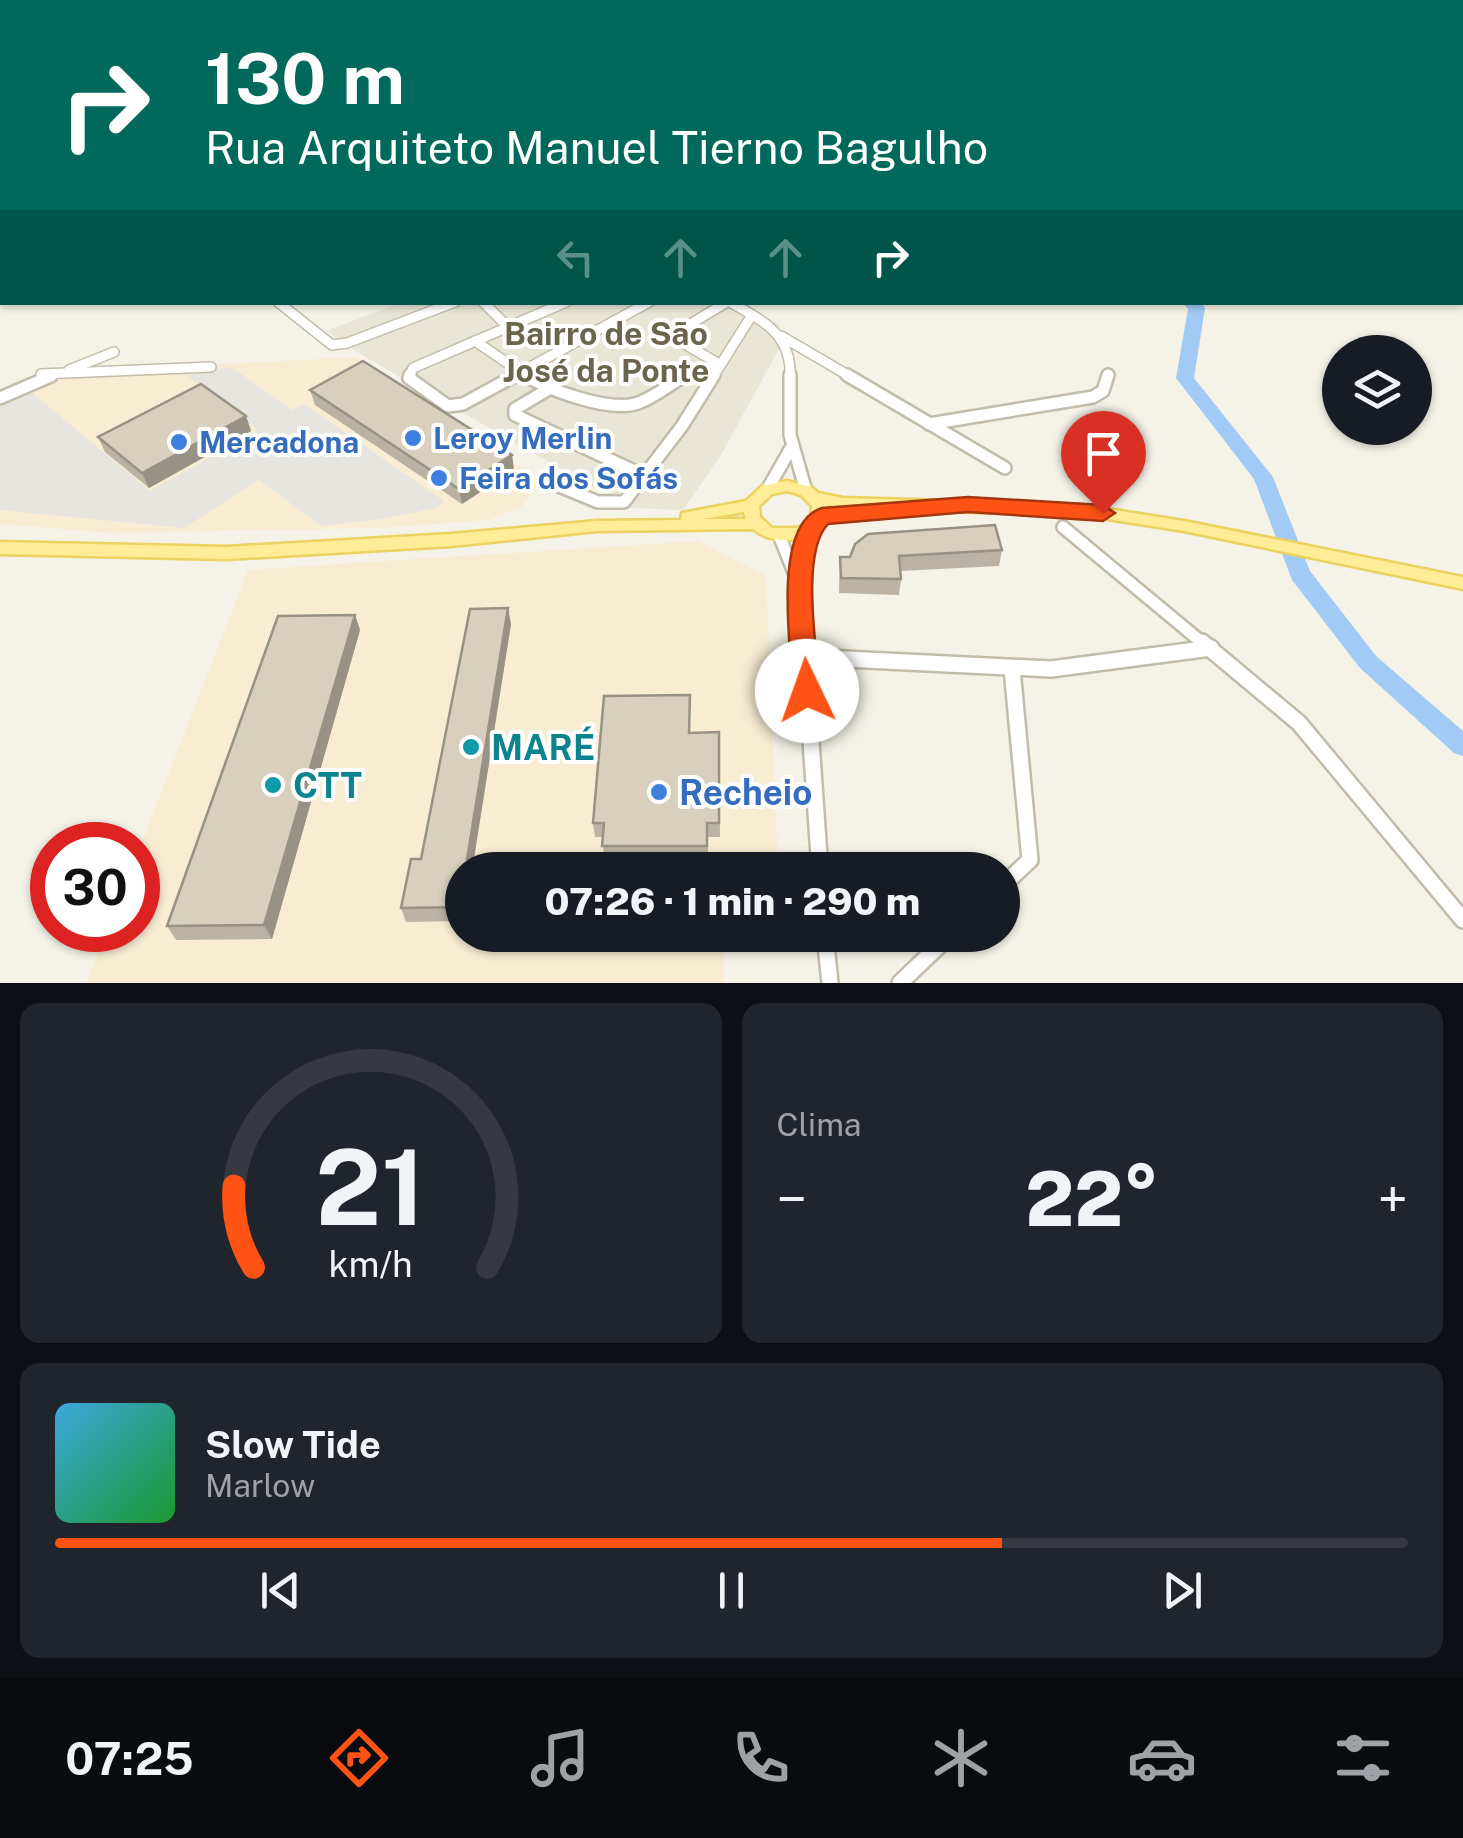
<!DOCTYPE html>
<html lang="pt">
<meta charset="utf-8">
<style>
body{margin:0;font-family:"Public Sans",sans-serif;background:#20242c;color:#f1f3f6;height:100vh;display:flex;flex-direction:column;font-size:38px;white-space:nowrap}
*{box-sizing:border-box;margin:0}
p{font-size:32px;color:#9ea1a6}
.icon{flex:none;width:55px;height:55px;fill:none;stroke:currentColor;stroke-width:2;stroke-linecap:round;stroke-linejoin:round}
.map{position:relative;height:983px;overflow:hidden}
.side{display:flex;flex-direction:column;gap:20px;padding:20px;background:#0d0f14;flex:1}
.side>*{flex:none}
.banner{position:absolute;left:0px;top:0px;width:1465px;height:305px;box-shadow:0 2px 8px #0004;background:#00695c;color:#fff;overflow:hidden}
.fabs{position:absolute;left:1322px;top:335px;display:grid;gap:20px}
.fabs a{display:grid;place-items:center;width:110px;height:110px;border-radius:50%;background:#171b24;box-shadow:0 2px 8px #0004;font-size:50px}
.speed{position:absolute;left:30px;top:822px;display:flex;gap:20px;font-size:50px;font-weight:700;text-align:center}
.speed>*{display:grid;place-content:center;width:130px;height:130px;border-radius:50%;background:#171b24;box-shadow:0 2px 8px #0004;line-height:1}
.speed .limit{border:15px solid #d22;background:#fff;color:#111}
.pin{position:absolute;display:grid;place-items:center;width:85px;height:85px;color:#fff;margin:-102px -42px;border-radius:50% 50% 50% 0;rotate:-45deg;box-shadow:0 0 10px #0007}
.pin .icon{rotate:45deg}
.me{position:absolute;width:110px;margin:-55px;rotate:357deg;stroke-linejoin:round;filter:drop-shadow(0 0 8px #0008)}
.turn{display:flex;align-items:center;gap:35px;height:210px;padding:0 40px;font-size:45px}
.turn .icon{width:130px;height:130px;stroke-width:2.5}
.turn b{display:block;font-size:70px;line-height:85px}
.lanes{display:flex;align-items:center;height:95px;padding:0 40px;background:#0003;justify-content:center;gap:50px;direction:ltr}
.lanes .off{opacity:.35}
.big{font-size:75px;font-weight:800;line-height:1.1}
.side .tile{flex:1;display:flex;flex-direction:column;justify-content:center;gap:15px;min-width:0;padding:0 35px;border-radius:20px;background:#20242c}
.side .dial{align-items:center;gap:0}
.dial svg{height:260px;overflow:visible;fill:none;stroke:#363941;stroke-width:7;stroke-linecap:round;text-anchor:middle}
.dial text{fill:#f1f3f6;stroke:none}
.song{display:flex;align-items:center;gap:30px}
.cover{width:120px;height:120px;border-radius:15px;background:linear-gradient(135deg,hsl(200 70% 55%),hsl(130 70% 35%))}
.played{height:10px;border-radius:5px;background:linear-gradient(90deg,#ff5316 70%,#363941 70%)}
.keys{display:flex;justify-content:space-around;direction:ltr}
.heat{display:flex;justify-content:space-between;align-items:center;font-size:55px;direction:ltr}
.side .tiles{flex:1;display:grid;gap:20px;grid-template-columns:1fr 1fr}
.tile:last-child{grid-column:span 2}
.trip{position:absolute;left:445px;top:852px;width:575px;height:100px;border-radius:50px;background:#171b24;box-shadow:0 2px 8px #0004;font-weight:800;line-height:100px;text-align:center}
.tabs{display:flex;height:160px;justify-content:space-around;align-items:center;background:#090b0e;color:#9ea1a6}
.tabs .icon{width:70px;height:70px}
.tabs .current{color:#ff5316}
.tabs b{font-size:45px;color:#f1f3f6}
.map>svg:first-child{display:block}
.residential{fill:#eae6d6}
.commercial{fill:#f8ecd3}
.parking{fill:#e6e5e0}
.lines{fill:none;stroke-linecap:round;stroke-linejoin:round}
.river{fill:#a1caf5;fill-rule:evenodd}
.minor-far3-casing{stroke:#c2bcaa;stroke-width:11}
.minor-far2-casing{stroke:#c2bcaa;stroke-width:12}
.minor-far1-casing{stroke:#c2bcaa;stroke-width:16}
.minor-casing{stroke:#c2bcaa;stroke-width:20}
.major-casing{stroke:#ecd260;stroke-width:5}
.minor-far3{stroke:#fff;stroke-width:8}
.minor-far2{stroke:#fff;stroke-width:9}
.minor-far1{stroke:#fff;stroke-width:11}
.minor{stroke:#fff;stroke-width:15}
.major{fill:#ffed98;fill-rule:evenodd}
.wall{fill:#bab3a3}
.shaded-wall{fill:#979284}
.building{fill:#d8d0bd;stroke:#979284;stroke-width:2.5}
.route{fill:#ff5316;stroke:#a6360e;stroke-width:2.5}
.shop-dot{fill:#3f7fe0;stroke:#fff;stroke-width:4}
.culture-dot{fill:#0f9aa8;stroke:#fff;stroke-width:4}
.labels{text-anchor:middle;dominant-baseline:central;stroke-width:8;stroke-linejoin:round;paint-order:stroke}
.shop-label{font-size:30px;font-weight:bold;fill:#366cbe;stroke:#fff;text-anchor:start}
.neighbourhood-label{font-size:32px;font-weight:bold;fill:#6d644d;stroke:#fff}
.near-culture-label{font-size:35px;font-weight:bold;fill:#0d838f;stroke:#fff;text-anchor:start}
.near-shop-label{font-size:35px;font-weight:bold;fill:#366cbe;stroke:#fff;text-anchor:start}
</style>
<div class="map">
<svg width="1463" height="983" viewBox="0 0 1463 983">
<rect width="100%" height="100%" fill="#f5f3e8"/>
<!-- residential -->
<g class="residential">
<polygon points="0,0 601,0 2,2 2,210"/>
<polygon points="739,302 779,324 779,349 721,455 683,510 629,508 365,357 326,331 400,303"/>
</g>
<!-- commercial -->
<g class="commercial">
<polygon points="358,357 540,480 521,507 489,520 380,528 111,533 0,524 0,405 77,372"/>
<polygon points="698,541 766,576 778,870 462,870 462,935 723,935 724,983 86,983 107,930 138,930 138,852 248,570"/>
</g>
<!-- parking -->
<polygon class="parking" points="233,368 292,410 304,404 444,501 436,508 381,519 321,526 259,480 184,528 0,510 0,407 31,392 150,491 258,430 181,371"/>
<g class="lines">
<!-- river -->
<polygon class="river" points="1182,302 1201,302 1205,308 1194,378 1273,477 1310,571 1376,656 1463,731 1463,756 1454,753 1360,668 1292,580 1254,479 1176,378 1188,309"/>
<!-- minor-far3 casing -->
<g class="minor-far3-casing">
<g id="minor-far3">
<polyline points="23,2 42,0"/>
<polyline points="235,2 240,0"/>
<polyline points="330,2 334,0"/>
<polyline points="457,2 464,0"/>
<polyline points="534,2 540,0"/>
</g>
</g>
<!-- minor-far2 casing -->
<g class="minor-far2-casing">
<g id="minor-far2">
<polyline points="278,302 332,345 347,343 455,302"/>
<polyline points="483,302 508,327"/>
<path d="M730,302C763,321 792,334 790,377"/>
<polyline points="687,326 727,302"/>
<polyline points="656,327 719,364"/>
<polyline points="781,336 851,377"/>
<polyline points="475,341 528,377"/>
<polyline points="69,370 114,352"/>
<polyline points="41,374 211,367"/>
<polyline points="409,377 413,368 566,302"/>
<polyline points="512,377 649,302"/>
<polyline points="681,377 719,364"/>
<polyline points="713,377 752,315"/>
</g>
</g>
<!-- minor-far1 casing -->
<g class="minor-far1-casing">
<g id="minor-far1">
<polyline points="410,375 409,378 448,406 463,404 516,375"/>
<path d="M525,375C548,390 611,413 638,403C655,397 670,384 686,375"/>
<polyline points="790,375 790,435 806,491"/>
<polyline points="847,375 1005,468"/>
<polyline points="547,390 515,409 515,415 645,476"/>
<polyline points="0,398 51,376"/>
<polyline points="929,424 1093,397 1103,391 1108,375"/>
<polyline points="554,484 598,502 624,502 682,426 714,375"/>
<polyline points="767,490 791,448"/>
<polyline points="1063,527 1205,645"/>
<polyline points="779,535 799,585"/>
<polyline points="804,645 800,589 806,532"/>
</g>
</g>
<!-- minor casing -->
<g class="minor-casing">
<g id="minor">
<polyline points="804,642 820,870"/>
<polyline points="1202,642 1299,723 1463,920"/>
<polyline points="805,657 1051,669 1211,648"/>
<polyline points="1002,886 1030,860 1012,669"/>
<polyline points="825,935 830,983"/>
<polyline points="900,983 950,935"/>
</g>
</g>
<!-- major casing -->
<g class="major-casing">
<path id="major" d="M787,481L811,487L818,493L843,498L1082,505L1184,521L1463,577V589L1184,531L1082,515L843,508L828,505L824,527C802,542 775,546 753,529L597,531L451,546L226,559L0,554V542L226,547L451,534L597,521L681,520L682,513L746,501L762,486ZM787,491L801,495L812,506L811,521L797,528H772L760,517L759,506L772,494ZM744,512L746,519H703Z"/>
</g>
<!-- minor-far3 -->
<use href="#minor-far3" class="minor-far3"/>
<!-- minor-far2 -->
<use href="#minor-far2" class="minor-far2"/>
<!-- minor-far1 -->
<use href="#minor-far1" class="minor-far1"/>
<!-- minor -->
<use href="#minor" class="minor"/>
<!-- major -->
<use href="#major" class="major"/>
</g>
<!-- wall -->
<g class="wall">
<polygon points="310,390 512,455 514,470 462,504 315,405"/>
<polygon points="246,416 251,431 149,488 105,452 98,437"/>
<polygon points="1002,550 999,566 900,571 901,579 899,595 839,593 840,557"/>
<polygon points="355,615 360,630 272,939 176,940 167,926"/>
<polygon points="511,624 474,859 477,859 480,870 462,870 462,921 406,922 401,908"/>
<polygon points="690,695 690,733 719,732 720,837 708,837 708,860 604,861 603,837 595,837 593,823"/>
</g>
<!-- shaded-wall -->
<g class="shaded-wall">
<polygon points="246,416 251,431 149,488 142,473"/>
<polygon points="512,455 514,470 462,504 459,489"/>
<polygon points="508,608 511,624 472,870 467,859"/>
<polygon points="355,615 360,630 272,939 264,925"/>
</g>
<!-- building -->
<g class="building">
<polygon points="363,361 512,455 459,489 310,390"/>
<polygon points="201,384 246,416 142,473 98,437"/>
<polygon points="995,525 1002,550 899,556 901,579 841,578 840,557 850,557 855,544 868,534"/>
<polygon points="508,608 467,859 477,859 475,870 462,870 462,907 401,908 411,859 421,859 470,609"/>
<polygon points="355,615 264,925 167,926 278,616"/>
<polygon points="690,695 689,733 719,732 719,823 707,823 707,846 602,846 604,823 593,823 604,696"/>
</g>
<!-- route -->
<path class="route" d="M968,497L1103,505L1115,513L1103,521L968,512L828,524C800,553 817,651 820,691L816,699L807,702L797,699L793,691C791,650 771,523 822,508Z"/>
<!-- markers -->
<g class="shop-dot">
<circle cx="413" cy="438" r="10"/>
<circle cx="179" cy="442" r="10"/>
<circle cx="439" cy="478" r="10"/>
<circle cx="659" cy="792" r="10"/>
</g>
<g class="culture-dot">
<circle cx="471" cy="747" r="10"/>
<circle cx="273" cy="785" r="10"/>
</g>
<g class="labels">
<!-- shop labels -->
<g class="shop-label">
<text x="433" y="438">Leroy Merlin</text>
<text x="199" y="442">Mercadona</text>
<text x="459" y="478">Feira dos Sofás</text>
</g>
<!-- neighbourhood labels -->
<g class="neighbourhood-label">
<text x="606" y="333">Bairro de São<tspan x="606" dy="37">José da Ponte</tspan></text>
</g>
<!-- near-culture labels -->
<g class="near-culture-label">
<text x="491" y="747">MARÉ</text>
<text x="293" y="785">CTT</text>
</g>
<!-- near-shop labels -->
<g class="near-shop-label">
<text x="679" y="792">Recheio</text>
</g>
</g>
</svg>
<div class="fabs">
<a><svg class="icon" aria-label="layers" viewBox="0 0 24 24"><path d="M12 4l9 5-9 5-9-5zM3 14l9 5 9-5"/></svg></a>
</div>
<div class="speed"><div class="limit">30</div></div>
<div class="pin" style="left:1103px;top:513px;background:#d93025"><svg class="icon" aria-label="arrive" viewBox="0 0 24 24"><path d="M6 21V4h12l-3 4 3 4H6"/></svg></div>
<svg class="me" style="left:807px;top:691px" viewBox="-20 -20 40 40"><circle r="19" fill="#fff"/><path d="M0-13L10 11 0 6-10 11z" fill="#ff5316"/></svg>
<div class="trip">07:26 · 1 min · 290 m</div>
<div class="banner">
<div class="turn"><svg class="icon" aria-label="right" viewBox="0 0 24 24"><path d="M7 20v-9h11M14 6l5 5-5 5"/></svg><div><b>130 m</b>Rua Arquiteto Manuel Tierno Bagulho</div></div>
<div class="lanes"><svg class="icon off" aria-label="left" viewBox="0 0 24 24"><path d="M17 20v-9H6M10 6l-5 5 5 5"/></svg><svg class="icon off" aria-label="ahead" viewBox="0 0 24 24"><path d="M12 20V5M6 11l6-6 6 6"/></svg><svg class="icon off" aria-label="ahead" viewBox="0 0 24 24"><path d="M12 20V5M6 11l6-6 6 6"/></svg><svg class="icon" aria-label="right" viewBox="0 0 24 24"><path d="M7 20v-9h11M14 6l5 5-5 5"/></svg></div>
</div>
</div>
<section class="side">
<div class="tiles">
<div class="tile dial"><svg viewBox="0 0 100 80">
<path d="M14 69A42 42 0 1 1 86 69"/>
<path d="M14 69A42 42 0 0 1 8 44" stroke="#ff5316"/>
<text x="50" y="56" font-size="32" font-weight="700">21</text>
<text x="50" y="72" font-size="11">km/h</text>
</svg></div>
<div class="tile"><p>Clima</p>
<div class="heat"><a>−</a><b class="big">22°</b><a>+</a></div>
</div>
<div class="tile">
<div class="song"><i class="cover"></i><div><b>Slow Tide</b><p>Marlow</p></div></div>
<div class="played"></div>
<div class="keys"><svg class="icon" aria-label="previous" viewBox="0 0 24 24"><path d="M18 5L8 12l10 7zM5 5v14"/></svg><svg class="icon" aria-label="pause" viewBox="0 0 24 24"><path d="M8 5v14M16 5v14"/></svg><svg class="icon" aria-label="next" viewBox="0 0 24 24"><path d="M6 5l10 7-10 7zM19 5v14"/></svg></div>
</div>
</div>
</section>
<nav class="tabs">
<b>07:25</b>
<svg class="icon current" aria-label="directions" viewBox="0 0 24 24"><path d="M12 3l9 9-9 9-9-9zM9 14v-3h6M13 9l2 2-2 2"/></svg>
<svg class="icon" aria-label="music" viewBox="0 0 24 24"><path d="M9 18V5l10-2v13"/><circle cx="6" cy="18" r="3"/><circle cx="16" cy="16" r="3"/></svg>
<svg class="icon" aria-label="phone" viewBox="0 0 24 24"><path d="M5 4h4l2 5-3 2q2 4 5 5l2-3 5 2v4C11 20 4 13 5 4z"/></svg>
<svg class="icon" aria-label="climate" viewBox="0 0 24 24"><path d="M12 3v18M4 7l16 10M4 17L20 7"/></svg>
<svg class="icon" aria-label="car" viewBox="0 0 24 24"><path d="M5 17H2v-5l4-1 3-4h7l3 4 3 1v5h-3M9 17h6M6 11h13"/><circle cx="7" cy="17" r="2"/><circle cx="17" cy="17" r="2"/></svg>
<svg class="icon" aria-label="filters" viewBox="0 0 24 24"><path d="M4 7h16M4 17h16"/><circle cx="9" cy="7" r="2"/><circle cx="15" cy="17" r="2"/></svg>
</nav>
